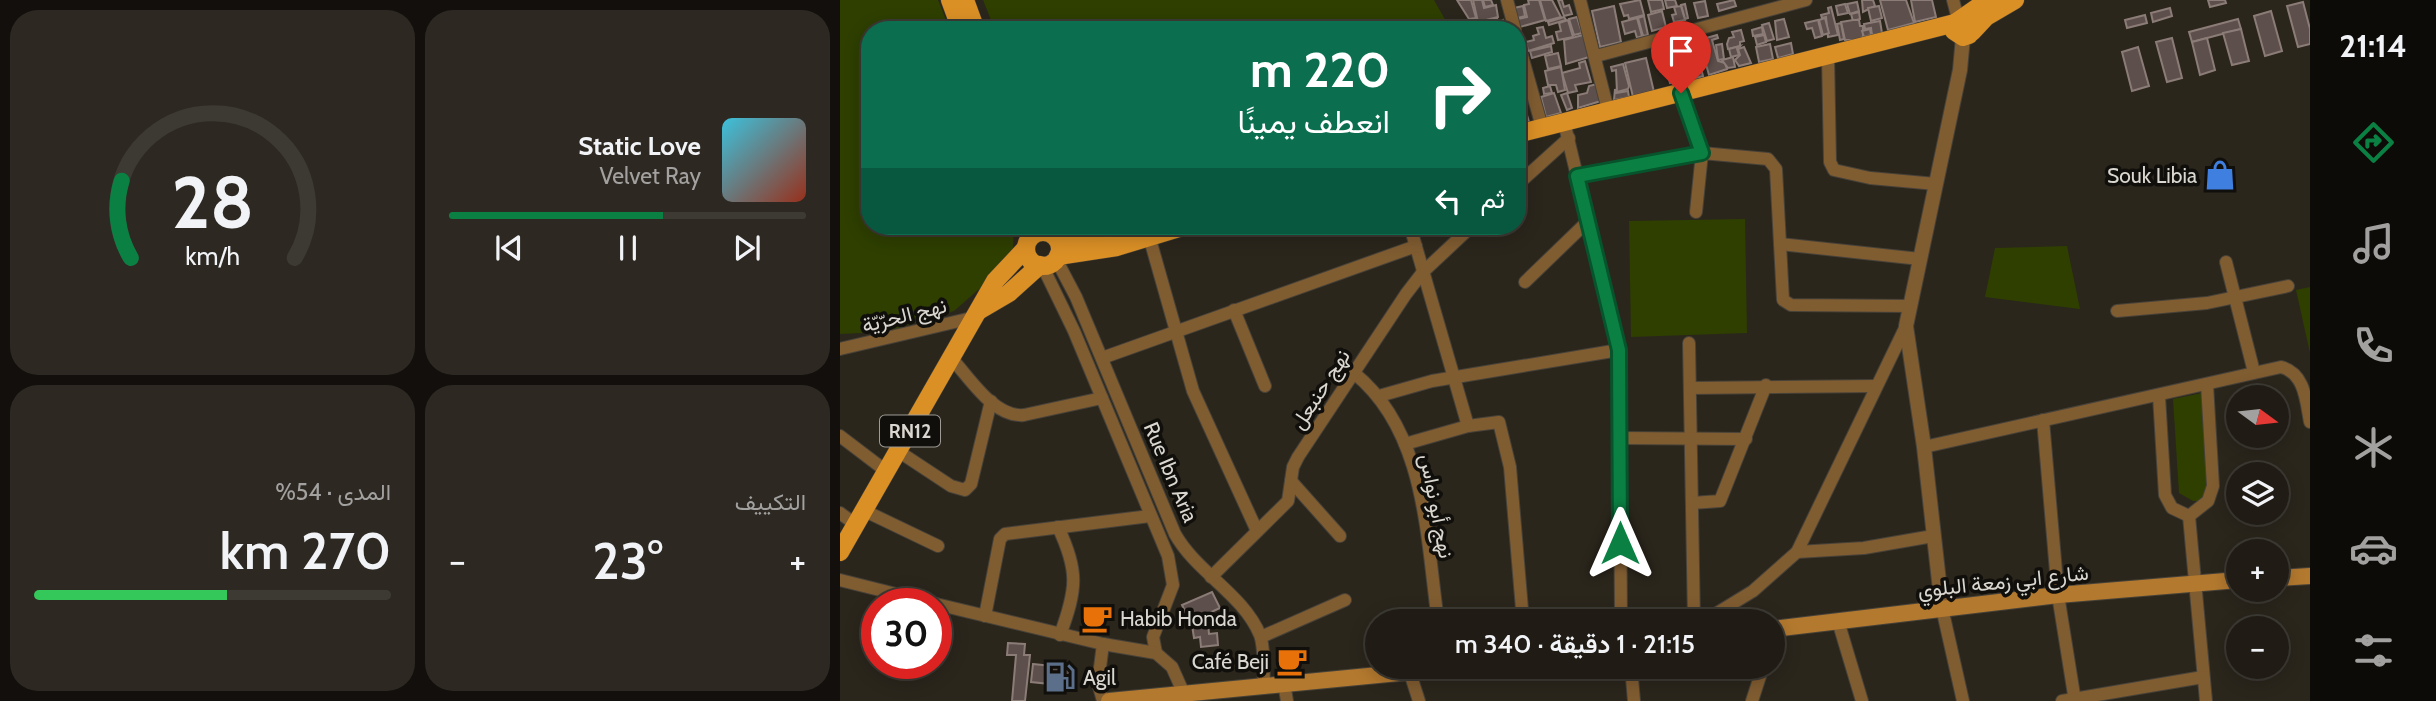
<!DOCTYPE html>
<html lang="ar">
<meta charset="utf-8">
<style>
body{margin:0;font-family:Cabin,Vazirmatn,sans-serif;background:#2d2922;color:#f1f3f6;direction:rtl;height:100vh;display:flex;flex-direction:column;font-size:26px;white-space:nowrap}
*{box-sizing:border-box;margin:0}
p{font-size:23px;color:#a2a1a0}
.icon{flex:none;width:38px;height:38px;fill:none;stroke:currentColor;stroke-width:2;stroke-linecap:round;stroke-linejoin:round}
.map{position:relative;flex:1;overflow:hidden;direction:ltr}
.sheet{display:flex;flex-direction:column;gap:10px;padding:10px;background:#120f0c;width:840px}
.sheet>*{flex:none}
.banner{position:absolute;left:21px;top:21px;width:665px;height:214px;border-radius:28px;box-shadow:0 4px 18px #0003,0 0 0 2px #3d3a34;direction:rtl;background:#0b6e4f;color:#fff;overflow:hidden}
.needle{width:46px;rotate:105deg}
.buttons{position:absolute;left:1386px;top:385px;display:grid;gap:14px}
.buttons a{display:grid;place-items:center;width:63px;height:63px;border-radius:50%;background:#201c15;box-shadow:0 4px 18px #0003,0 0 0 2px #3d3a34;font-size:35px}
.speed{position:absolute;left:21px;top:588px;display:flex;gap:14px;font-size:35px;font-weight:700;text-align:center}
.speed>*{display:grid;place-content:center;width:91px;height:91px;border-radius:50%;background:#201c15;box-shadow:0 4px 18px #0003,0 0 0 2px #3d3a34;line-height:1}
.speed .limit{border:10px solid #d22;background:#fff;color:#111}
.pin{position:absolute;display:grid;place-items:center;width:60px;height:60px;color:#fff;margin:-72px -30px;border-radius:50% 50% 50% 0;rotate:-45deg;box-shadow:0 0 7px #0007}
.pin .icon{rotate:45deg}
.me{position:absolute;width:77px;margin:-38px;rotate:0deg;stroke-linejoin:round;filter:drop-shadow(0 0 5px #0008)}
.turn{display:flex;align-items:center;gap:24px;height:147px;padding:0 21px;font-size:32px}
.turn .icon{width:91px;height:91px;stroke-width:2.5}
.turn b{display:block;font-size:49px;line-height:60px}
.then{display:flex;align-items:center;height:66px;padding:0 21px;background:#0003;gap:14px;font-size:26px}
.big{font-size:52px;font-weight:600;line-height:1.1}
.sheet .widget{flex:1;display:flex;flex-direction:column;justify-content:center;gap:10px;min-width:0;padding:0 24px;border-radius:28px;background:#2d2922}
.sheet .dial{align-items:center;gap:0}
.dial svg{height:182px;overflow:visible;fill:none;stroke:#3d3a34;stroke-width:7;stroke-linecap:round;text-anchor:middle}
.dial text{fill:#f1f3f6;stroke:none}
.song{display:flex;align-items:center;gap:21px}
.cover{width:84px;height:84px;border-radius:10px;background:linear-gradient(135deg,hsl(190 70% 55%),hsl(10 70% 35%))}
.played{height:7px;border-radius:4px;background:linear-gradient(90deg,#0b8043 60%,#3d3a34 60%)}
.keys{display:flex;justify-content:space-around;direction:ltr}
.heat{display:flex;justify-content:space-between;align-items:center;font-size:38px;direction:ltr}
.charge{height:10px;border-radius:5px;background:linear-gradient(90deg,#34c759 54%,#3d3a34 0)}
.sheet .tiles{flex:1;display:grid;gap:10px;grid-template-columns:repeat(2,1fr)}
.trip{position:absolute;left:525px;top:609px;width:420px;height:70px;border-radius:35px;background:#201c15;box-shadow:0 4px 18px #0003,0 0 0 2px #3d3a34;font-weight:600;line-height:70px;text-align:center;direction:rtl}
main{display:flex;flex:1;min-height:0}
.menu{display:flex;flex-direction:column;width:126px;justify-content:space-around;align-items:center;background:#0d0b08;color:#a2a1a0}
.menu .icon{width:49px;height:49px}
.menu .current{color:#0b8043}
.menu b{font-size:32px;color:#f1f3f6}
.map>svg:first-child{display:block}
.green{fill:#2e3f00}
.building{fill:#5d4f4b;stroke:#8b7c78;stroke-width:2}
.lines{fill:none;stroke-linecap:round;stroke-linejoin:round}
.minor-casing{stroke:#474239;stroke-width:14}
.tertiary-casing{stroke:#474239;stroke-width:16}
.secondary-casing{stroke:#474239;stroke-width:18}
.primary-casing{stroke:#474239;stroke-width:19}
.minor{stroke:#805c31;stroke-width:12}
.tertiary{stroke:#805c31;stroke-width:14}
.secondary{stroke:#b3792f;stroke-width:16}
.primary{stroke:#db9026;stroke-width:18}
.route-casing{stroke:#07532c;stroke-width:18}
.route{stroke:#0b8043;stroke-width:12}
.labels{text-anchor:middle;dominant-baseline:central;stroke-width:7;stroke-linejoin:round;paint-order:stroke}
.shield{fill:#110f0b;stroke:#9e9b95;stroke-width:2}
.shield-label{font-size:19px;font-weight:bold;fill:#dad7d0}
.poi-label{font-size:21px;fill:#dad7d0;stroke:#110f0b;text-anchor:end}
.street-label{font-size:21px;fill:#dad7d0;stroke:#110f0b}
</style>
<main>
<nav class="menu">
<b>21:14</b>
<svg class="icon current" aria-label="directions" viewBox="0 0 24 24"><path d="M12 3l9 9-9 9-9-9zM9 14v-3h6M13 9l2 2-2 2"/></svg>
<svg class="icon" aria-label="music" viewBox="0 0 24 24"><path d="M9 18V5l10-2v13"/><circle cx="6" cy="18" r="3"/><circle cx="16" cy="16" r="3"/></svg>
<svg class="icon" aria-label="phone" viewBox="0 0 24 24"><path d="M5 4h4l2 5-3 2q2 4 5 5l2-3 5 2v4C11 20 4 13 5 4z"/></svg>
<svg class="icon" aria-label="climate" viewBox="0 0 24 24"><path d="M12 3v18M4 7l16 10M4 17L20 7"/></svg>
<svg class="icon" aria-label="car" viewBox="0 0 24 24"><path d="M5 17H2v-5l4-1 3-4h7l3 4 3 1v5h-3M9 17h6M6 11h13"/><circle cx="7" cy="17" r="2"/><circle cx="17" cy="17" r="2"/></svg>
<svg class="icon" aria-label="filters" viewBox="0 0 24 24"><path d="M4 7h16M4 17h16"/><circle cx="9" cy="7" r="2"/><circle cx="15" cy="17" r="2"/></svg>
</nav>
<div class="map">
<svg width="1470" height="701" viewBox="0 0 1470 701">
<rect width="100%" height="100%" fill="#2b261c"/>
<!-- green -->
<g class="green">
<polygon points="0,0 98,0 110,30 30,30 30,226 174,226 173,249 154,276 114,311 45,332 0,334"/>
<polygon points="143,0 594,0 611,30 155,30"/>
<polygon points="905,219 907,333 791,337 789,221"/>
<polygon points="1227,246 1240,309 1145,297 1155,248"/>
<polygon points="1470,287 1470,353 1456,290"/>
<polygon points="1367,392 1373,489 1362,501 1353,501 1339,493 1333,399"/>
</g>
<!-- building -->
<g class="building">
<polygon points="617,0 631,0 636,18 629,19"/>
<polygon points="633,0 642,0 644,8 656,5 658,17 638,22"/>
<polygon points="643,0 651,0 653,5 645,7"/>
<polygon points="688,0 699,0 705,20 680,27 678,19 687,17 684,5 689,4"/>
<polygon points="700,0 712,0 721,17 706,21"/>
<polygon points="718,0 722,0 724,7 729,5 732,14 724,16"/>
<polygon points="800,0 804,15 789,19 788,15 784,16 780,4"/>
<polygon points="808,0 822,0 824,9 811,12"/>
<polygon points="825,0 835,0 837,6 827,8"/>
<polygon points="894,0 896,6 879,11 877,4"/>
<polygon points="1022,0 1033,0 1035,6 1023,12"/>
<polygon points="1040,0 1066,0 1074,23 1048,30"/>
<polygon points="1071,0 1092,0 1096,17 1075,22"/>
<polygon points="1368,0 1385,0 1386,3 1370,7"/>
<polygon points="865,1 868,16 858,18 854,3"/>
<polygon points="1017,2 1019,11 1010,14 1007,4"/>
<polygon points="1463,2 1470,29 1470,44 1458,47 1447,6"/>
<polygon points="845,4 848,18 845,19 841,5"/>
<polygon points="1005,4 1008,13 998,15 996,6"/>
<polygon points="683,6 685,16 678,18 674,8"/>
<polygon points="774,6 781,42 760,47 752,11"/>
<polygon points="841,6 845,20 834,22 832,15 836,14 834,7"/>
<polygon points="1039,6 1042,18 1031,21 1028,8"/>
<polygon points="991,7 998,35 988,37 986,17 982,18 981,15 989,13 988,8"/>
<polygon points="1330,8 1332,16 1313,22 1311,13"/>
<polygon points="822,11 826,27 812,31 808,15"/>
<polygon points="1431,11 1442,51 1425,56 1414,16"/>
<polygon points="1019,12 1020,19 1013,21 1011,14"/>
<polygon points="1305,15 1307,23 1287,28 1285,20"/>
<polygon points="804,16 808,35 803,36 798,18"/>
<polygon points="724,17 726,20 709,25 708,22"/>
<polygon points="737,17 742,33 734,35 729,19"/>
<polygon points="657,18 658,24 634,30 632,24"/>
<polygon points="797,18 802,36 797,38 795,31 785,34 782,22"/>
<polygon points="985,18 989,33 983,35 979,20"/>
<polygon points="944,19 949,37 937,40 935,21"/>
<polygon points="1398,19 1401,29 1352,42 1349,32"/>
<polygon points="663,20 666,30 654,30 653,26"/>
<polygon points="728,20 733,37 718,40 716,32 721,31 719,23"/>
<polygon points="978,20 982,36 975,38 972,28 967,29 965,23"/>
<polygon points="1013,20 1019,20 1020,26 1023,26 1023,36 1021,40 1005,40 1001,22"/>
<polygon points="1040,21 1042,33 1032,35 1031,28 1025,29 1024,24"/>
<polygon points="631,23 633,30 620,30 619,26"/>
<polygon points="929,23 934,39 927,41 922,25"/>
<polygon points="1001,23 1004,39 1000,40 997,24"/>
<polygon points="703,27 706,38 712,36 714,43 688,51 686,42 694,40 693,36 699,34 697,28"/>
<polygon points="922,27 923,34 913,36 912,30"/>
<polygon points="1030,29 1031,35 1024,37 1022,31"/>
<polygon points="1401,29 1409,61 1392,65 1383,33"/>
<polygon points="901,30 904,41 900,42 900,46 888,49 887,44 889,38 894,37 892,32"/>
<polygon points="743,35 749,57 726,64 724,40"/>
<polygon points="877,35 878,38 872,40 878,61 885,63 887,69 869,75 859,40"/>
<polygon points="924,35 926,42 917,45 915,37"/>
<polygon points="1332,38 1342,78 1327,82 1316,42"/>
<polygon points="1367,38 1375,70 1360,75 1352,42"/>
<polygon points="951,43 953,54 938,58 935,47"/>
<polygon points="882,44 884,59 878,60 876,45"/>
<polygon points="930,44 933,59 919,62 916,47"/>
<polygon points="711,46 712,52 692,58 690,51"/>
<polygon points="847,46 848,54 838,56 836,48"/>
<polygon points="900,46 897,49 899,55 891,57 889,49"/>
<polygon points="835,47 837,57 831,58 829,48"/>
<polygon points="904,47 911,63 899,66 895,60 900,55 898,49"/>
<polygon points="1298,47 1309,86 1292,91 1282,52"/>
<polygon points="856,48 863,76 844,82 837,58 850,55 849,50"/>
<polygon points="829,51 830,61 821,63 820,52"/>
<polygon points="718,53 721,66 708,69 705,56"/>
<polygon points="893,57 895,67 888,68 882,60"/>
<polygon points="806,58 814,92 793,97 785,63"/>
<polygon points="836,60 842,80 830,83 825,64"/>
<polygon points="745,61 751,82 735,85 737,91 728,93 722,73 740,68 739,63"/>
<polygon points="783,64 789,86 788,89 777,92 776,70 772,71 771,67"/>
<polygon points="721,67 725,90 718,92 716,85 708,85 705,71"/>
<polygon points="757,84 761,101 738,108 738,95 747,93 749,86"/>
<polygon points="710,86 712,93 704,94 703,88"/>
<polygon points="775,89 776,93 788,91 789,97 774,100"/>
<polygon points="714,93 721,113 706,117 701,97"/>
<polygon points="727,93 732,108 727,110 721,95"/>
<polygon points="682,98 689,122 677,125 677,99"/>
<polygon points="372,592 380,608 350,622 342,605"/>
<polygon points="368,623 369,634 377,633 378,645 361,647 360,637 354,638 352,625"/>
<polygon points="168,643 185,644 184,655 190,655 185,701 172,701 176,655 167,655"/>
<polygon points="193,664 231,668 229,686 191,682"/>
</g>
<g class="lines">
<!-- minor casing -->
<g class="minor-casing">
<g id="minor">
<polyline points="667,0 675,30"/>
<polyline points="740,0 768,110"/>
<polyline points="1113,0 1118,19"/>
<polyline points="677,38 702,127"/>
<polyline points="756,56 966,0"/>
<polyline points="988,56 990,162 994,170 1030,178 1096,184"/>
<polyline points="841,93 862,153 856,212"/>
<polyline points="724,122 779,350 781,621"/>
<polyline points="737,176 862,153 928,159 936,169 943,300 951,305 1070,306"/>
<polyline points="677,185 729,138"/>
<polyline points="570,226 628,426"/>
<polyline points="309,236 353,391 417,531"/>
<polyline points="940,244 1080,259"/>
<path d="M216,259L236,297L335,534C357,573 403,594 420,635C425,649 423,669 424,684"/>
<polyline points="1386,262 1414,372"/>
<polyline points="202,265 234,331 328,556 333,585 313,637 316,653"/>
<polyline points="685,282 747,222"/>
<polyline points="394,310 425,386"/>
<polyline points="1277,311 1367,303 1448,286"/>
<polyline points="849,343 854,621"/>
<polyline points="0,349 136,317"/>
<polyline points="262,358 576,246"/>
<path d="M112,359C130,378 154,418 184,415L262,398"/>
<path d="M514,373C586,431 586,536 598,621"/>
<polyline points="851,388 1036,386"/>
<polyline points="539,396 592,381 779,350"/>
<polyline points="1319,396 1325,495 1332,508 1349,516"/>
<polyline points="1203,420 1218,595 1235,701"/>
<polyline points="0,436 46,471"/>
<polyline points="780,438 906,439"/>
<polyline points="565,444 628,426 659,422 670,467 683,621"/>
<path d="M1084,447L1441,367C1465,373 1466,401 1470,422"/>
<polyline points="58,451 111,486 125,490 131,484 151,401"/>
<polyline points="451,481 500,536"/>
<polyline points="852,503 880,501 926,385"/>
<polyline points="23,510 98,546"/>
<polyline points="0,513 15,524"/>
<polyline points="1349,516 1366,701"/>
<polyline points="1349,516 1368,501 1373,486 1367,384"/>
<path d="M218,527C239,571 237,589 220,635"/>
<polyline points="957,552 1024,548 1093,536"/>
<polyline points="371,577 448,501 453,467 458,457 566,294 583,272 632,226"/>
<polyline points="0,580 96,604"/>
<polyline points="96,604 263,644 316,653 332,667 344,694"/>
<polyline points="1102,608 1123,701"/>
<polyline points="145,616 160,539 165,534 310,516"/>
<polyline points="864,621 913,591 957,552 1066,326"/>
<polyline points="998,621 1022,701"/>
<polyline points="421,637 505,600"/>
<polyline points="263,644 258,683 263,701"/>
<polyline points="791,667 794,701"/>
<polyline points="570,673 579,701"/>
<polyline points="444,683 447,701"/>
<polyline points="912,701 923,667"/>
<polyline points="1222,701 1363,677"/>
</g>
</g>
<!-- tertiary casing -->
<g class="tertiary-casing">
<polyline id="tertiary" points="1102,608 1084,447 1066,326 1120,70 1123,37"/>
</g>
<!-- secondary casing -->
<g class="secondary-casing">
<g id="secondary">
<polyline points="1437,578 1470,576"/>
<polyline points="933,629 1218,595 1398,580"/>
<polyline points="269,701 621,667"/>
</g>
</g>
<!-- primary casing -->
<g class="primary-casing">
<g id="primary">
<polyline points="110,0 121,30"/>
<polyline points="125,0 136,30"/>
<polyline points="1123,18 1131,21 1133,27 1129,35 1123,37 1114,31 1115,23 1148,0"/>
<polyline points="1132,32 1146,17 1175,0"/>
<polyline points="677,134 1115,23"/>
<circle cx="203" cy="249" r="17"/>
<polyline points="216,237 284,238"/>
<polyline points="218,256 277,247 346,226"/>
<polyline points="140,310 169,293 200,265"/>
<polyline points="0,552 155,281 186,248"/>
</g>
</g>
<!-- minor -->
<use href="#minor" class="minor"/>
<!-- tertiary -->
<use href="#tertiary" class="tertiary"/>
<!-- secondary -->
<use href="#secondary" class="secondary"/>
<!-- primary -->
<use href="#primary" class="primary"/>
</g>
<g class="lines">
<!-- route casing -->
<g class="route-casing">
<polyline id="route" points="780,543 779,350 737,176 862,153 841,93"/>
</g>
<!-- route -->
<use href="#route" class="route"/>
</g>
<!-- icons -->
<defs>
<g id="shop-bare" transform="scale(2.415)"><path d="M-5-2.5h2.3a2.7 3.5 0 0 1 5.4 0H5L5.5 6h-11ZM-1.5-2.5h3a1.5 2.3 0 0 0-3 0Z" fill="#3f7fe0" stroke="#110f0b" stroke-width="2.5" paint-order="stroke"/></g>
<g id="cafe-bare" transform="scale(2.415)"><path d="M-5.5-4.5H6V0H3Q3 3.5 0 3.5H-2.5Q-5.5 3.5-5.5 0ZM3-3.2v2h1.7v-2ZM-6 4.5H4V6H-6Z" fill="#e8710a" stroke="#110f0b" stroke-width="2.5" paint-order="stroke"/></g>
<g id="fuel-bare" transform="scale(2.415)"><path d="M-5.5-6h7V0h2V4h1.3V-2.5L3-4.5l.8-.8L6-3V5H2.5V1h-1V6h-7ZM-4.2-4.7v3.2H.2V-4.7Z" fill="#5c6f8a" stroke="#110f0b" stroke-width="2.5" paint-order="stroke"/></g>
</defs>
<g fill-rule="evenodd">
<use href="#shop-bare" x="1380" y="175"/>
<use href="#cafe-bare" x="257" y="618"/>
<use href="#cafe-bare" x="452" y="661"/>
<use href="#fuel-bare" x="220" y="677"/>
</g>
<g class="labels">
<!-- shield labels -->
<rect class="shield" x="40" y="415.5" width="60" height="31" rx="5"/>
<g class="shield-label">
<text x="70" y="431">RN12</text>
</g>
<!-- poi labels -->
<g class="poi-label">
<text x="1357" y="175">Souk Libia</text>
<text x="280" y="618" text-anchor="start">Habib Honda</text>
<text x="429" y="661">Café Beji</text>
<text x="243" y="677" text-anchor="start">Agil</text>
</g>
<!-- street labels -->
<g class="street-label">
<text transform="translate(64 315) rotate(-14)">نهج الحرّيّة</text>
<text transform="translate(480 389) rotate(-57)">نهج حنبعل</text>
<text transform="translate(331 472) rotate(67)">Rue Ibn Aria</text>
<text transform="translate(597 506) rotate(79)">نهج أبو نواس</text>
<text transform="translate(1163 581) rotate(-6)">شارع ابي زمعة البلوي</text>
</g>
</g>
</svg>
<div class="buttons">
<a><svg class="needle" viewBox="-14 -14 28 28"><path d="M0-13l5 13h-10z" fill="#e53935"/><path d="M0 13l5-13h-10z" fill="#a2a1a0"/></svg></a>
<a><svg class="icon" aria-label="layers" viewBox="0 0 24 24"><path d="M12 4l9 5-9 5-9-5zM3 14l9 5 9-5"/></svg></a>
<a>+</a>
<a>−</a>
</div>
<div class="speed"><div class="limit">30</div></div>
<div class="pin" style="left:841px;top:93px;background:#d93025"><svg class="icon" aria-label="arrive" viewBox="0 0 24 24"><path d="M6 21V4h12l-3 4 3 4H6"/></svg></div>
<svg class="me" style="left:780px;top:543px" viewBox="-20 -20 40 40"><path d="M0-17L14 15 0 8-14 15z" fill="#0b8043" stroke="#fff" stroke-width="4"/></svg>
<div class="trip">21:15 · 1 دقيقة · 340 m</div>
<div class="banner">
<div class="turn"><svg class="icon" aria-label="right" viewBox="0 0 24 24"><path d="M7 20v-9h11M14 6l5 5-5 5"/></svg><div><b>220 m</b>انعطف يمينًا</div></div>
<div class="then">ثم<svg class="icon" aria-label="left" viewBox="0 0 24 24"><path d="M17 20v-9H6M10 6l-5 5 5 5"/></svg></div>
</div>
</div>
<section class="sheet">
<div class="tiles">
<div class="widget">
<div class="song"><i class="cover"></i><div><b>Static Love</b><p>Velvet Ray</p></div></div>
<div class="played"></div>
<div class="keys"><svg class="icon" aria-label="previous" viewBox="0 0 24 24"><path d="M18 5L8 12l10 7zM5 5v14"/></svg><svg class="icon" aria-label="pause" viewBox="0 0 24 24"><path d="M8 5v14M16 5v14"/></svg><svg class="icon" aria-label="next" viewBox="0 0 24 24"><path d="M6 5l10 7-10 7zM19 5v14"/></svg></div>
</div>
<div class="widget dial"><svg viewBox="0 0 100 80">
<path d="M14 69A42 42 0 1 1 86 69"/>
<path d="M14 69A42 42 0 0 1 10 35" stroke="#0b8043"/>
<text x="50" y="56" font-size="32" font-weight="700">28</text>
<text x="50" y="72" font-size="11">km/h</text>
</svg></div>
<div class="widget"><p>التكييف</p>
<div class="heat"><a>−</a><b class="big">23°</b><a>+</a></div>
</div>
<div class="widget"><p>المدى · 54%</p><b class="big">270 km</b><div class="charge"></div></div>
</div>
</section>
</main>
